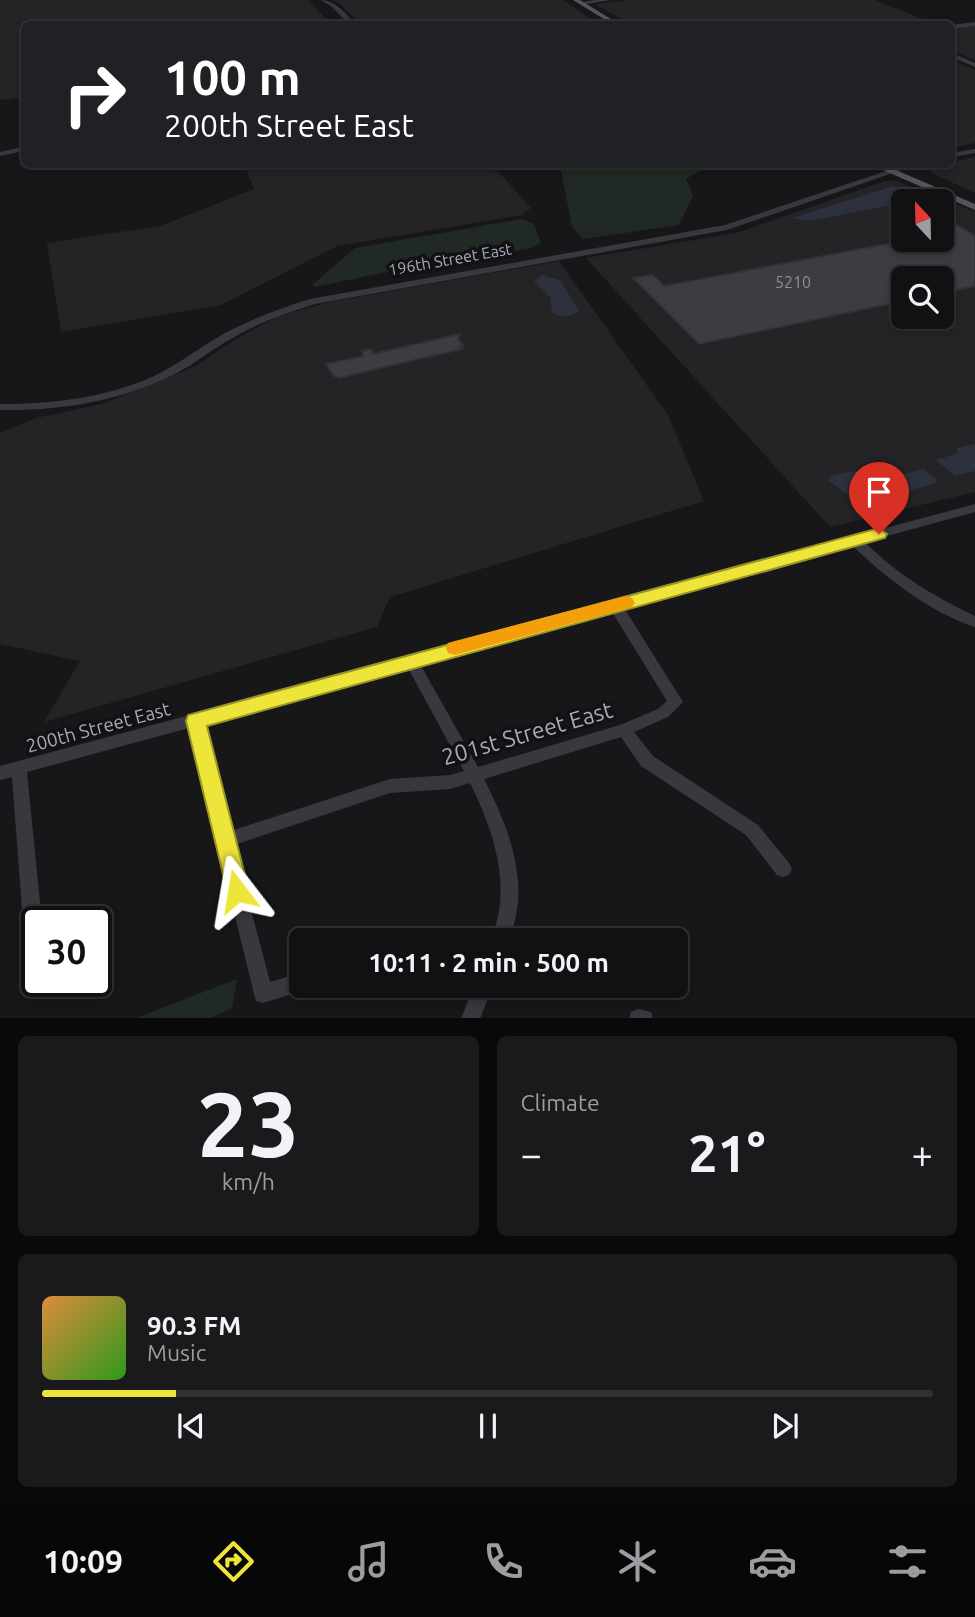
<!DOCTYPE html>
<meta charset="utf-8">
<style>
body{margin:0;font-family:Ubuntu,sans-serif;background:#1a1a1c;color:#f1f3f6;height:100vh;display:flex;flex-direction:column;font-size:26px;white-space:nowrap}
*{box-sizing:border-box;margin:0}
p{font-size:23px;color:#9c9da0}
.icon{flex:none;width:38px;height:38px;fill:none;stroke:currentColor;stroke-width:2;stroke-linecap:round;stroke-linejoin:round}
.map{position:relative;height:1018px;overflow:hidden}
.details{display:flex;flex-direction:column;gap:18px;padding:18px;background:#09090a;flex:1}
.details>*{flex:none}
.guide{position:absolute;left:21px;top:21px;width:934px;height:147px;border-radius:10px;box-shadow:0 4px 10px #0003,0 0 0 2px #303133;background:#202124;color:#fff;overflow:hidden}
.needle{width:46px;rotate:338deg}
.controls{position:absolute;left:891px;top:189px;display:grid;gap:14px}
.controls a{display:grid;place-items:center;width:63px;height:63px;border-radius:10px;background:#111113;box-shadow:0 4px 10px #0003,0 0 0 2px #303133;font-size:35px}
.speed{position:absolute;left:21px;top:906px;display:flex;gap:14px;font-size:35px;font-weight:700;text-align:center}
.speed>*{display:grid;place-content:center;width:91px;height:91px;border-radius:50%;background:#111113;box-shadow:0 4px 10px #0003,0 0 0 2px #303133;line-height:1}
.speed .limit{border:4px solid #111;border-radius:10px;background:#fff;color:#111}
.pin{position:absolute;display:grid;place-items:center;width:60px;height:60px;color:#fff;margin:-72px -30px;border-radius:50% 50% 50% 0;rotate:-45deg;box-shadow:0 0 7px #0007}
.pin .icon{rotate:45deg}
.me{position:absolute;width:77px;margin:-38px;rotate:346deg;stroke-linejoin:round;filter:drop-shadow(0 0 5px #0008)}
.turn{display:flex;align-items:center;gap:24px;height:147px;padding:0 28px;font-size:32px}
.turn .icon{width:91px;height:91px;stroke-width:2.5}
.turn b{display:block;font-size:49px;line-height:60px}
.big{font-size:52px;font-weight:600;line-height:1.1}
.details .tile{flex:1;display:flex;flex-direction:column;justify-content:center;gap:10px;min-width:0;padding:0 24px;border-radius:10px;background:#1a1a1c}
.details .dial{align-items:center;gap:0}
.dial b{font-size:91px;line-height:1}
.song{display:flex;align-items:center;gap:21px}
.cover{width:84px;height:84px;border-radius:10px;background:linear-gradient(135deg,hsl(30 70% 55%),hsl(110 70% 35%))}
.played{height:7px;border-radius:4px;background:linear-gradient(90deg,#eee53a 15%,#303133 15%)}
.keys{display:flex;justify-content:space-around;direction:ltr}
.heat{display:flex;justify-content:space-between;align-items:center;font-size:38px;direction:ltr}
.details .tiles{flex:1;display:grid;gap:18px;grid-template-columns:1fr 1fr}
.tile:last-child{grid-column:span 2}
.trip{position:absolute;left:289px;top:928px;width:399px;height:70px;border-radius:10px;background:#111113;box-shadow:0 4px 10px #0003,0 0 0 2px #303133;font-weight:600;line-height:70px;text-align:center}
.tab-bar{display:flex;height:112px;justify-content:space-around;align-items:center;background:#070708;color:#9c9da0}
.tab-bar .icon{width:49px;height:49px}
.tab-bar .selected{color:#eee53a}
.tab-bar b{font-size:32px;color:#f1f3f6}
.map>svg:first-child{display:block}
.built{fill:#242326;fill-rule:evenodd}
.green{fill:#212924}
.water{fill:#2d313d}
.building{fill:#3d3c40;stroke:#323135;stroke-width:2}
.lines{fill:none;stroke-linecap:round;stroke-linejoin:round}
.minor{fill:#39383e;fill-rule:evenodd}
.major{fill:#55545d;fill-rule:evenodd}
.route{fill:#eee53a;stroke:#9b9526;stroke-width:2}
.slow{fill:#f59e0b}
.labels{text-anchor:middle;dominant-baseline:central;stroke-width:7;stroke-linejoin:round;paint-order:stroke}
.far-street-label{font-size:16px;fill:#a9aab8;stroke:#121214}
.number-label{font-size:16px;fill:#8e8e9a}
.street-label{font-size:19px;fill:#a9aab8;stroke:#121214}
.near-street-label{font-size:23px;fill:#a9aab8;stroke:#121214}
</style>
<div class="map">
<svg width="975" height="1019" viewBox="0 0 975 1019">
<rect width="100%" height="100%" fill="#171719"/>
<!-- built -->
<g class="built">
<polygon points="0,0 308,0 331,24 24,24 24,97 0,100"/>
<polygon points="331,0 563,0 595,21 583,24 361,24 339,3"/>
<polygon points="631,0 875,0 936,24 630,24 595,4"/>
<polygon points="975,24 975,60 952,51 952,31"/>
<polygon points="952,60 975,70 975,143 952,148"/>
<polygon points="975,157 975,193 929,172 938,165 952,164 952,162"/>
<polygon points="450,164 452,167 464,165 499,172 531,208 522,215 337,246 221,305 61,332 47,243 160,226 254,189 246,169 276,165"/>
<path d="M894,180L975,212V492L830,527L586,258L736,233L882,182ZM903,201H942V240H903ZM903,278H942V317H903Z"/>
<polygon points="559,261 668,415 704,501 390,597 377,627 44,722 80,661 0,644 0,433 36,418 102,404 196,366 233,341 278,316 330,302"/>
</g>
<!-- green -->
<g class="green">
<polygon points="560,165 560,164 711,165 686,179 693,196 679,225 583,239 572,227"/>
<polygon points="522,219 534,224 541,243 532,248 397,270 314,287 313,284 355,248"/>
<polygon points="237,979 232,1008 211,1018 136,1018"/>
</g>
<!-- water -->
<g class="water">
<polygon points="893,186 923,199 809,221 792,218"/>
<path d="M542,275L560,280L579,311C572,317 560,319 552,312L550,297L534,281Z"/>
<polygon points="975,444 975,471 955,476 936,460 958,453 957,448"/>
<polygon points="923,469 936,478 937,483 864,502 854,500 828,480 833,475 854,471 864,478 878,475 883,479"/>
</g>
<!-- building -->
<g class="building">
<polygon points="949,220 975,236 975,286 942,293 942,278 903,278 903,301 699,344 633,278 653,275 664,286 908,240 942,240 942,221"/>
<polygon points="460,334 458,339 464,347 460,347 462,349 372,370 339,378 334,376 326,364 364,356 362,351 371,349 373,354"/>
</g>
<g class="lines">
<!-- minor -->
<g class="minor">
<path d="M320,0C335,0 347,14 354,24H349L331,6Z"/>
<polygon points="594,0 611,0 581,5 578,3"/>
<polygon points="975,22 975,26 952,29 952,25"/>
<polygon points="952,53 975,63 975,67 952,57"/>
<polygon points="24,147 24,151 0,156 0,152"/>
<polygon points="975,149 975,153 952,157 952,153"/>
<path d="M907,164H919L727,230L315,304C286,313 257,323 231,339C212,349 196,363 177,373C122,401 61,411 0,410V404C52,404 104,398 152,377C178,365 200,347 225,333C252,319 281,308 310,299L725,225Z"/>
<path d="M975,504V512L865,542C897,575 934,596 975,616V627C933,614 884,577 853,546L624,608L683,702L668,717L634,732L653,756L758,825L789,863L792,869L789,875L783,877L777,875L746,835L641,766L621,737L484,779C503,816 521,859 518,901C517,914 513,927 510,940H492C495,927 499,915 500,903C504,862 488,819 470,783L450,789L390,793L234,845L270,982L301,973V985H309L308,989L263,1003L256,1001L254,994L189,728L27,772L42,922H37V941L31,938L23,922L12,777L0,780V766ZM612,612L667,701L658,709L620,725L478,767L420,664ZM408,668L464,771L450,775L390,779L231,831L203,724Z"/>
<polygon points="474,985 493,985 480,1019 461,1019"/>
<polygon points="638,1009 651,1012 653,1019 629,1019 631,1012"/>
</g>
<!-- major -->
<g class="major">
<polygon points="573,0 580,0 619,24 612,24"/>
<polygon points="869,164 882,164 975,204 975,210"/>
</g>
</g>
<!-- route -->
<polygon class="route" points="879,528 887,534 885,538 207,726 249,891 245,899 237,902 229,899 186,721 188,715"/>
<!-- slow -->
<polygon class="slow" points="626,596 632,598 635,603 632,607 455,655 448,653 446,648 448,643 455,641"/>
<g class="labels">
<!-- far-street labels -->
<g class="far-street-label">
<text transform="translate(450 259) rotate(-10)">196th Street East</text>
</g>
<!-- number labels -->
<g class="number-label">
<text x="793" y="282">5210</text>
</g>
<!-- street labels -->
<g class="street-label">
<text transform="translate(98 727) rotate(-15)">200th Street East</text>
</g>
<!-- near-street labels -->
<g class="near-street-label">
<text transform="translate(527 733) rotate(-16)">201st Street East</text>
</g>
</g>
</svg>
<div class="controls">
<a><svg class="needle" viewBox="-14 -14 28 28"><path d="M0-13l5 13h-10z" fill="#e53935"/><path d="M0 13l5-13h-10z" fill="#9c9da0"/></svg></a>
<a><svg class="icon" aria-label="search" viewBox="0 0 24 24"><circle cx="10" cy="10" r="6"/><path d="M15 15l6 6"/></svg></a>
</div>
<div class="speed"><div class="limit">30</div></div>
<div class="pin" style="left:879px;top:534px;background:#d93025"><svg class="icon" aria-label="arrive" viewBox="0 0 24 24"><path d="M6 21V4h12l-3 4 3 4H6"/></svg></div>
<svg class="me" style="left:237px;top:891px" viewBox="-20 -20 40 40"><path d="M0-17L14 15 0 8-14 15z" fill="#eee53a" stroke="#fff" stroke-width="4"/></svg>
<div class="trip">10:11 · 2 min · 500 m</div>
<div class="guide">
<div class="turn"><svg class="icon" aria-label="right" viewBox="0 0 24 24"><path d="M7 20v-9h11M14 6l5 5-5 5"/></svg><div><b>100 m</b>200th Street East</div></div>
</div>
</div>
<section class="details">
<div class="tiles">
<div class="tile dial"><b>23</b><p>km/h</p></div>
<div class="tile"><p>Climate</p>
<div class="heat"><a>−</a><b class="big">21°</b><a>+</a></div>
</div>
<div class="tile">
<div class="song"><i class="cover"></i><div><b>90.3 FM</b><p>Music</p></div></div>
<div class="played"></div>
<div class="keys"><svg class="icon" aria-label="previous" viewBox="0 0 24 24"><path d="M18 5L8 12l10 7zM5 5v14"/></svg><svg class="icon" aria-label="pause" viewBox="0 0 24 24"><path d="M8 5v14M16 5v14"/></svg><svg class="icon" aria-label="next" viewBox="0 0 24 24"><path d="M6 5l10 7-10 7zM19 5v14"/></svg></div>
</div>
</div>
</section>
<nav class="tab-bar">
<b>10:09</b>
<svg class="icon selected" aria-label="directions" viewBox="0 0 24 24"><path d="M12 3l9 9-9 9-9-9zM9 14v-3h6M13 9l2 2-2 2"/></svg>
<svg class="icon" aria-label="music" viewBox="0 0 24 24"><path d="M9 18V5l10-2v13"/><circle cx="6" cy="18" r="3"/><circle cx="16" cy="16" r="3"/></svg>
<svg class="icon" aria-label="phone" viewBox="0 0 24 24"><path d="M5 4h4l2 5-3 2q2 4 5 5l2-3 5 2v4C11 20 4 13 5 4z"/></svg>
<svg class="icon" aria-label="climate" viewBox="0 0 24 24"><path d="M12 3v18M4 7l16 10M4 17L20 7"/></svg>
<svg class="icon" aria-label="car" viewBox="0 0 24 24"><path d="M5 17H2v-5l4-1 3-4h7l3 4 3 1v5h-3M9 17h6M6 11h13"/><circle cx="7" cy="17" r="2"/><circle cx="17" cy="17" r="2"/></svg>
<svg class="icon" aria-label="filters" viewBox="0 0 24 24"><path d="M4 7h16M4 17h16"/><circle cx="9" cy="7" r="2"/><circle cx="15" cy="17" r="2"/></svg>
</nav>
